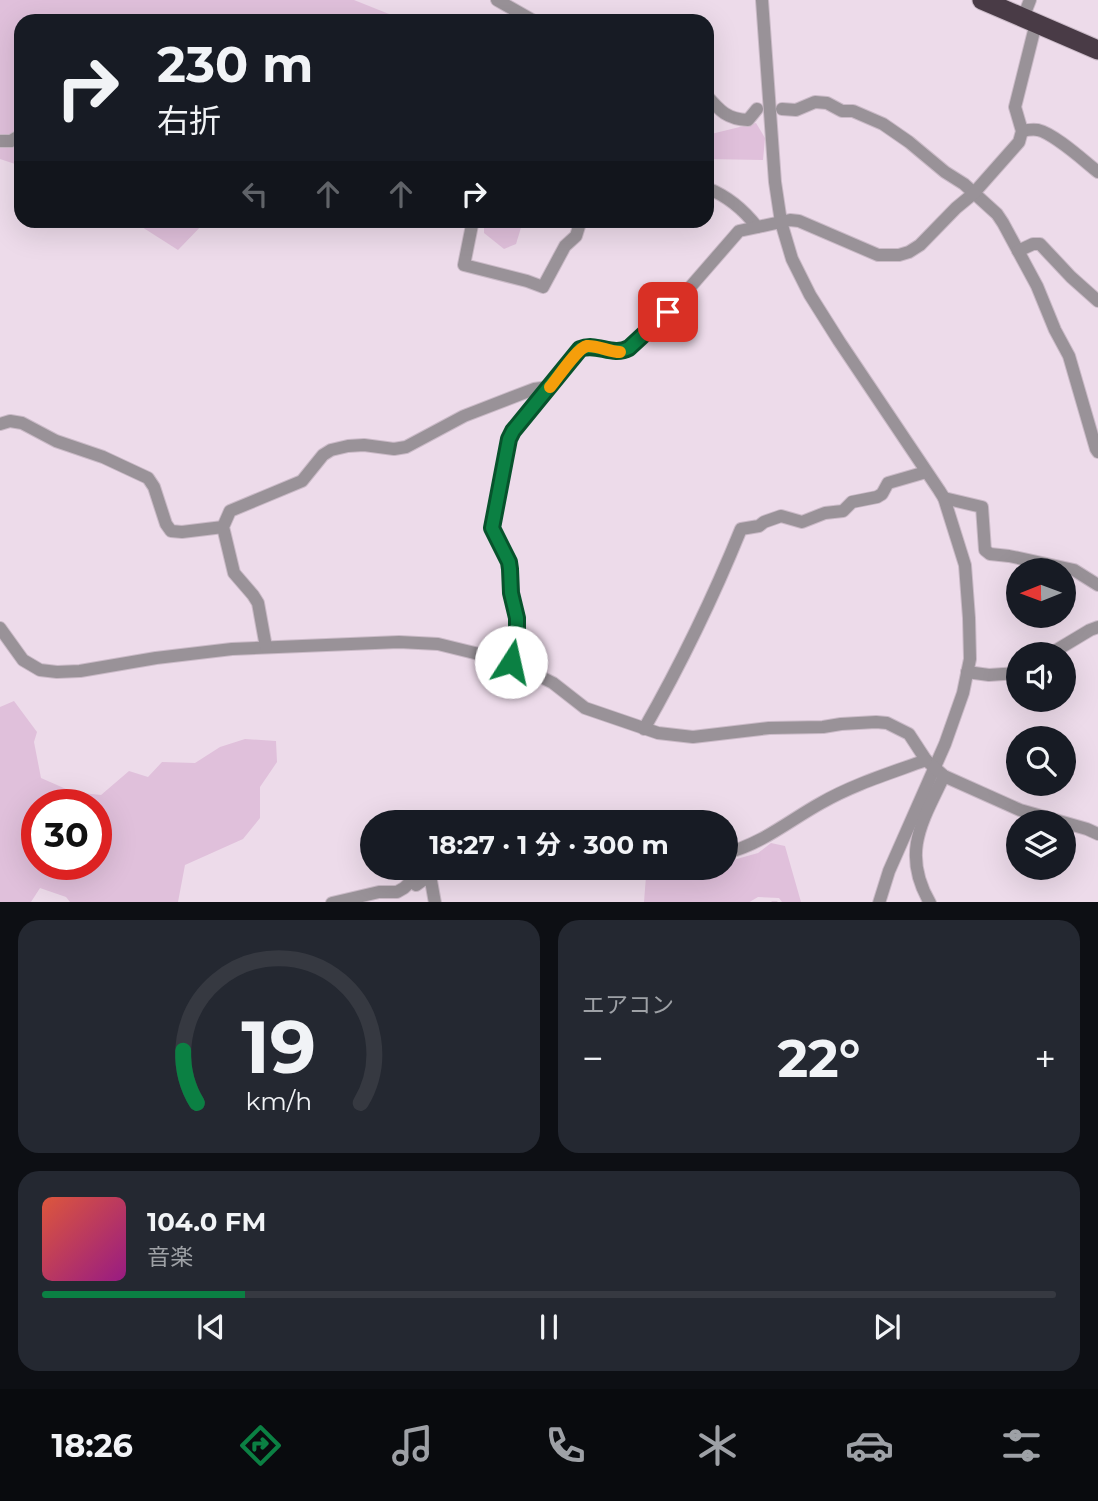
<!DOCTYPE html>
<html lang="ja">
<meta charset="utf-8">
<style>
body{margin:0;font-family:Montserrat,"Noto Sans JP",sans-serif;background:#242831;color:#f1f3f6;height:100vh;display:flex;flex-direction:column;font-size:26px;white-space:nowrap}
*{box-sizing:border-box;margin:0}
p{font-size:23px;color:#9ea1a6}
.icon{flex:none;width:38px;height:38px;fill:none;stroke:currentColor;stroke-width:2;stroke-linecap:round;stroke-linejoin:round}
.map{position:relative;height:902px;overflow:hidden}
.details{display:flex;flex-direction:column;gap:18px;padding:18px;background:#0d0f14;flex:1}
.details>*{flex:none}
.top-card{position:absolute;left:14px;top:14px;width:700px;height:214px;border-radius:21px;box-shadow:0 7px 28px #0002;background:#171b24;color:#f1f3f6;overflow:hidden}
.needle{width:46px;rotate:269deg}
.tools{position:absolute;left:1006px;top:558px;display:grid;gap:14px}
.tools a{display:grid;place-items:center;width:70px;height:70px;border-radius:50%;background:#171b24;box-shadow:0 7px 28px #0002;font-size:35px}
.speed{position:absolute;left:21px;top:789px;display:flex;gap:14px;font-size:35px;font-weight:700;text-align:center}
.speed>*{display:grid;place-content:center;width:91px;height:91px;border-radius:50%;background:#171b24;box-shadow:0 7px 28px #0002;line-height:1}
.speed .limit{border:10px solid #d22;background:#fff;color:#111}
.pin{position:absolute;display:grid;place-items:center;width:60px;height:60px;color:#fff;margin:-30px;border-radius:14px;box-shadow:0 4px 10px #0006}
.me{position:absolute;width:77px;margin:-38px;rotate:10deg;stroke-linejoin:round;filter:drop-shadow(0 0 5px #0008)}
.turn{display:flex;align-items:center;gap:24px;height:147px;padding:0 28px;font-size:32px}
.turn .icon{width:91px;height:91px;stroke-width:2.5}
.turn b{display:block;font-size:49px;line-height:60px}
.lanes{display:flex;align-items:center;height:66px;padding:0 28px;background:#0003;justify-content:center;gap:35px;direction:ltr}
.lanes .off{opacity:.35}
.big{font-size:52px;font-weight:700;line-height:1.1}
.details .card{flex:1;display:flex;flex-direction:column;justify-content:center;gap:10px;min-width:0;padding:0 24px;border-radius:21px;background:#242831}
.details .dial{align-items:center;gap:0}
.dial svg{height:182px;overflow:visible;fill:none;stroke:#363941;stroke-width:7;stroke-linecap:round;text-anchor:middle}
.dial text{fill:#f1f3f6;stroke:none}
.song{display:flex;align-items:center;gap:21px}
.cover{width:84px;height:84px;border-radius:10px;background:linear-gradient(135deg,hsl(10 70% 55%),hsl(310 70% 35%))}
.played{height:7px;border-radius:4px;background:linear-gradient(90deg,#0b8043 20%,#363941 20%)}
.keys{display:flex;justify-content:space-around;direction:ltr}
.heat{display:flex;justify-content:space-between;align-items:center;font-size:38px;direction:ltr}
.details .tiles{flex:1;display:grid;gap:18px;grid-template-columns:1fr 1fr}
.card:last-child{grid-column:span 2}
.trip{position:absolute;left:360px;top:810px;width:378px;height:70px;border-radius:35px;background:#171b24;box-shadow:0 7px 28px #0002;font-weight:700;line-height:70px;text-align:center}
.menu{display:flex;height:112px;justify-content:space-around;align-items:center;background:#090b0e;color:#9ea1a6}
.menu .icon{width:49px;height:49px}
.menu .on{color:#0b8043}
.menu b{font-size:32px;color:#f1f3f6}
.map>svg:first-child{display:block}
.green{fill:#e0c0db;fill-rule:evenodd}
.lines{fill:none;stroke-linecap:round;stroke-linejoin:round}
.stream{stroke:#a67aa0;stroke-width:2.5}
.minor-casing{stroke:#cabac7;stroke-width:14}
.highway-casing{stroke:#cabac7;stroke-width:21}
.minor{stroke:#999298;stroke-width:12}
.highway{stroke:#493b46;stroke-width:19}
.route-casing{stroke:#07532c;stroke-width:18}
.route{stroke:#0b8043;stroke-width:12}
.slow{stroke:#f59e0b;stroke-width:12}
</style>
<div class="map">
<svg width="1098" height="903" viewBox="0 0 1098 903">
<rect width="100%" height="100%" fill="#eddbea"/>
<!-- green -->
<g class="green">
<polygon points="0,0 354,0 404,20 427,16 435,21 21,21 21,166 0,159"/>
<polygon points="756,123 765,138 763,160 707,159 707,135"/>
<polygon points="143,221 206,220 206,221 178,250 142,227"/>
<polygon points="484,221 523,221 516,244 504,249 484,233"/>
<path d="M14,701L37,732L34,742L41,778L73,792L101,795L129,771L148,777L162,762L195,763L220,747L245,739L276,741L277,762L260,787V818L243,839L185,865L178,902H70L66,897L40,888L31,902H0V707ZM96,805V864H37V805Z"/>
<polygon points="771,843 785,846 801,902 782,902 779,898 758,897 748,903 644,902 646,876 652,869 726,868 726,862 758,853"/>
</g>
<g class="lines">
<!-- stream -->
<polyline class="stream" points="772,903 777,903"/>
<!-- minor casing -->
<g class="minor-casing">
<g id="minor">
<polyline points="497,0 534,21"/>
<polyline points="762,0 775,182 781,222 792,259 810,295 839,341 939,490 944,498 965,565 969,618 970,659 963,693 945,744 889,871 879,903"/>
<polyline points="1023,18 1030,0"/>
<path d="M707,96C720,111 727,119 748,120L757,109"/>
<polyline points="782,109 796,110 815,102 827,103 842,111 853,111 883,124 909,142 945,172 964,184 997,214 1003,223 1037,286 1055,330 1069,356 1096,449 1098,452"/>
<path d="M1022,131C1027,130 1033,129 1038,130C1055,134 1084,161 1098,172"/>
<polyline points="0,141 11,141 21,135"/>
<path d="M707,188C727,196 744,210 757,227"/>
<polyline points="473,220 464,265 527,281 543,287 565,246 576,236 581,220"/>
<polyline points="1018,251 1033,244 1040,244 1071,277 1098,301"/>
<polyline points="0,424 10,421 22,423 56,441 103,457 148,478 154,487 166,524 171,531 182,532 223,527"/>
<polyline points="944,498 982,507 985,550 990,554 1009,556 1074,570 1098,585"/>
<polyline points="0,628 23,660 40,670 57,672 80,671 156,658 232,649 399,642 438,644 511,662 553,683 585,708 658,733 693,737 769,728 823,727 841,724 876,722 887,723 909,734 926,760 944,776 1020,810 1087,829 1098,834"/>
<polyline points="266,647 258,603 253,595 234,573 223,527 230,511 302,481 323,455 331,450 348,446 364,445 394,449 406,447 464,416 534,389 549,387 580,349 588,346 617,352 630,348 679,300 739,231 790,220 799,221 878,255 899,255 909,252 920,245 956,208 973,194 1019,142 1022,131 1015,107 1036,23"/>
<polyline points="1050,654 1090,630 1098,627"/>
<polyline points="511,662 517,628 517,618 511,593 510,569 509,562 492,528 509,439 513,431 549,387"/>
<polyline points="967,672 989,675 1018,673"/>
<path d="M644,729C681,664 713,598 741,529L759,526L764,522L781,516L802,522L825,513L843,511L852,502L877,497L882,494L888,483L926,472"/>
<path d="M726,853C762,844 790,820 821,803C854,784 891,773 926,760"/>
<polyline points="416,885 430,875 435,903"/>
<polyline points="332,903 379,892 397,892 404,888 425,868"/>
<path d="M930,903C901,853 922,822 944,776"/>
</g>
</g>
<!-- highway casing -->
<g class="highway-casing">
<polyline id="highway" points="982,0 1098,50"/>
</g>
<!-- minor -->
<use href="#minor" class="minor"/>
<!-- highway -->
<use href="#highway" class="highway"/>
</g>
<g class="lines">
<!-- route casing -->
<g class="route-casing">
<path id="route" d="M511,662L517,628V618L511,593L510,569L509,562L492,528L509,439L513,431L580,349C597,342 612,357 629,348L668,312"/>
</g>
<!-- route -->
<use href="#route" class="route"/>
<!-- slow -->
<path class="slow" d="M550,387C558,378 577,348 587,346C597,345 609,352 620,352"/>
</g>
</svg>
<div class="tools">
<a><svg class="needle" viewBox="-14 -14 28 28"><path d="M0-13l5 13h-10z" fill="#e53935"/><path d="M0 13l5-13h-10z" fill="#9ea1a6"/></svg></a>
<a><svg class="icon" aria-label="sound" viewBox="0 0 24 24"><path d="M4 9h4l5-4v14l-5-4H4zM17 9q2 3 0 6"/></svg></a>
<a><svg class="icon" aria-label="search" viewBox="0 0 24 24"><circle cx="10" cy="10" r="6"/><path d="M15 15l6 6"/></svg></a>
<a><svg class="icon" aria-label="layers" viewBox="0 0 24 24"><path d="M12 4l9 5-9 5-9-5zM3 14l9 5 9-5"/></svg></a>
</div>
<div class="speed"><div class="limit">30</div></div>
<div class="pin" style="left:668px;top:312px;background:#d93025"><svg class="icon" aria-label="arrive" viewBox="0 0 24 24"><path d="M6 21V4h12l-3 4 3 4H6"/></svg></div>
<svg class="me" style="left:511px;top:662px" viewBox="-20 -20 40 40"><circle r="19" fill="#fff"/><path d="M0-13L10 11 0 6-10 11z" fill="#0b8043"/></svg>
<div class="trip">18:27 · 1 分 · 300 m</div>
<div class="top-card">
<div class="turn"><svg class="icon" aria-label="right" viewBox="0 0 24 24"><path d="M7 20v-9h11M14 6l5 5-5 5"/></svg><div><b>230 m</b>右折</div></div>
<div class="lanes"><svg class="icon off" aria-label="left" viewBox="0 0 24 24"><path d="M17 20v-9H6M10 6l-5 5 5 5"/></svg><svg class="icon off" aria-label="ahead" viewBox="0 0 24 24"><path d="M12 20V5M6 11l6-6 6 6"/></svg><svg class="icon off" aria-label="ahead" viewBox="0 0 24 24"><path d="M12 20V5M6 11l6-6 6 6"/></svg><svg class="icon" aria-label="right" viewBox="0 0 24 24"><path d="M7 20v-9h11M14 6l5 5-5 5"/></svg></div>
</div>
</div>
<section class="details">
<div class="tiles">
<div class="card dial"><svg viewBox="0 0 100 80">
<path d="M14 69A42 42 0 1 1 86 69"/>
<path d="M14 69A42 42 0 0 1 8 46" stroke="#0b8043"/>
<text x="50" y="56" font-size="32" font-weight="700">19</text>
<text x="50" y="72" font-size="11">km/h</text>
</svg></div>
<div class="card"><p>エアコン</p>
<div class="heat"><a>−</a><b class="big">22°</b><a>+</a></div>
</div>
<div class="card">
<div class="song"><i class="cover"></i><div><b>104.0 FM</b><p>音楽</p></div></div>
<div class="played"></div>
<div class="keys"><svg class="icon" aria-label="previous" viewBox="0 0 24 24"><path d="M18 5L8 12l10 7zM5 5v14"/></svg><svg class="icon" aria-label="pause" viewBox="0 0 24 24"><path d="M8 5v14M16 5v14"/></svg><svg class="icon" aria-label="next" viewBox="0 0 24 24"><path d="M6 5l10 7-10 7zM19 5v14"/></svg></div>
</div>
</div>
</section>
<nav class="menu">
<b>18:26</b>
<svg class="icon on" aria-label="directions" viewBox="0 0 24 24"><path d="M12 3l9 9-9 9-9-9zM9 14v-3h6M13 9l2 2-2 2"/></svg>
<svg class="icon" aria-label="music" viewBox="0 0 24 24"><path d="M9 18V5l10-2v13"/><circle cx="6" cy="18" r="3"/><circle cx="16" cy="16" r="3"/></svg>
<svg class="icon" aria-label="phone" viewBox="0 0 24 24"><path d="M5 4h4l2 5-3 2q2 4 5 5l2-3 5 2v4C11 20 4 13 5 4z"/></svg>
<svg class="icon" aria-label="climate" viewBox="0 0 24 24"><path d="M12 3v18M4 7l16 10M4 17L20 7"/></svg>
<svg class="icon" aria-label="car" viewBox="0 0 24 24"><path d="M5 17H2v-5l4-1 3-4h7l3 4 3 1v5h-3M9 17h6M6 11h13"/><circle cx="7" cy="17" r="2"/><circle cx="17" cy="17" r="2"/></svg>
<svg class="icon" aria-label="filters" viewBox="0 0 24 24"><path d="M4 7h16M4 17h16"/><circle cx="9" cy="7" r="2"/><circle cx="15" cy="17" r="2"/></svg>
</nav>
